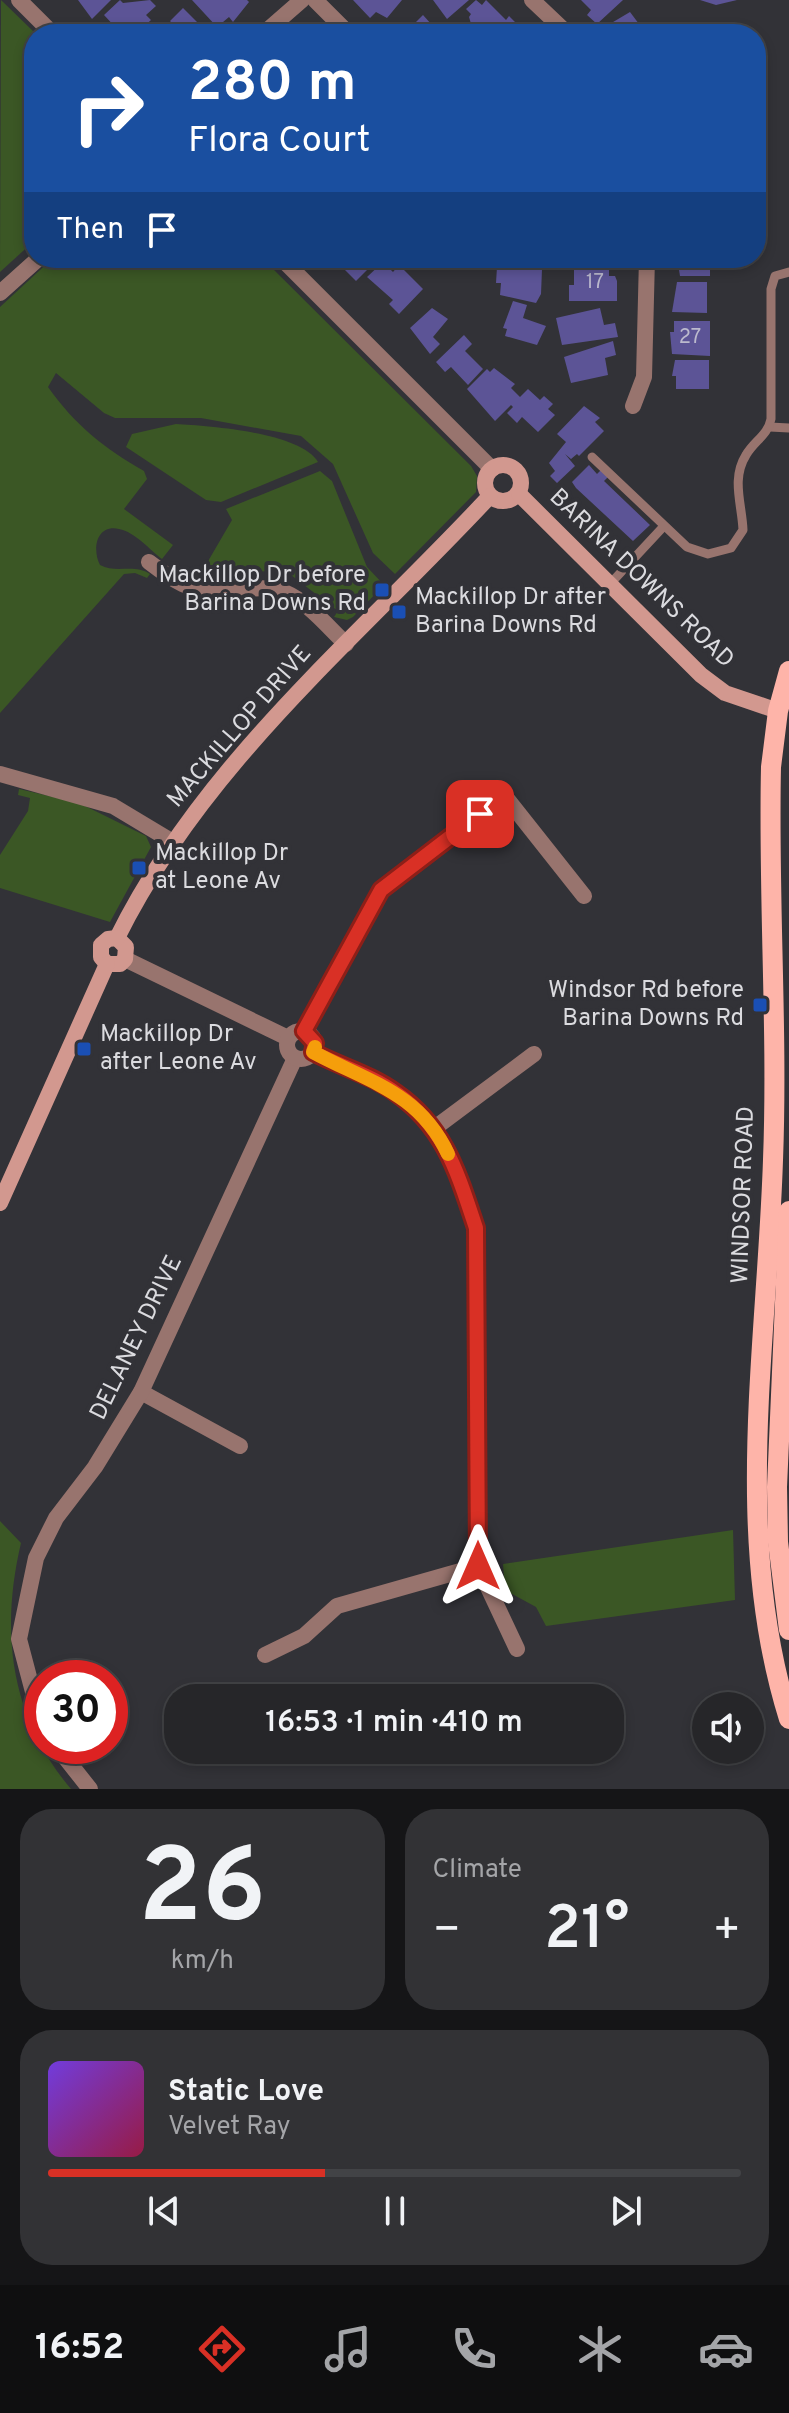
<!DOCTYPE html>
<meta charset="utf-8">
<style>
body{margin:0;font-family:Overpass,sans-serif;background:#323235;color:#f1f3f6;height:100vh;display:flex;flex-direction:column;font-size:30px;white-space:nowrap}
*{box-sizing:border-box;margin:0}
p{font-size:26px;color:#a4a5a8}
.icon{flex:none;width:44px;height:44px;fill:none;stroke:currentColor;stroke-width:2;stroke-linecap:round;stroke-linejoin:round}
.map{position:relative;height:1789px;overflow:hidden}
.sheet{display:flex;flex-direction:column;gap:20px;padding:20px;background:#151517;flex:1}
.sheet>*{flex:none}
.banner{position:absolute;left:24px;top:24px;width:742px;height:244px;border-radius:32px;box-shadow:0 4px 12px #0003,0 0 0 2px #424346;background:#1a4fa0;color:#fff;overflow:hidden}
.controls{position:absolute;left:692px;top:1692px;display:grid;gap:16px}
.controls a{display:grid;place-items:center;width:72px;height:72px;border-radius:50%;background:#262629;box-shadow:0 4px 12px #0003,0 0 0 2px #424346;font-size:40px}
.speed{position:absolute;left:24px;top:1660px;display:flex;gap:16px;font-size:40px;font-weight:700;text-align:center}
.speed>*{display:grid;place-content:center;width:104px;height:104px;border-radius:50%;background:#262629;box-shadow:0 4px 12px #0003,0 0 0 2px #424346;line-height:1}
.speed .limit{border:12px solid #d22;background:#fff;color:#111}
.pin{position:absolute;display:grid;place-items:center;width:68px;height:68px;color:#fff;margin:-34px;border-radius:16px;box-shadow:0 4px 12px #0006}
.me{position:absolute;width:88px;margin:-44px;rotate:0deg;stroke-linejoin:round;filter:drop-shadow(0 0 6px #0008)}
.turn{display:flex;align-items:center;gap:28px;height:168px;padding:0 32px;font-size:36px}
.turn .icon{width:104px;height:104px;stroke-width:2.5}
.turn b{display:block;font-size:56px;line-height:68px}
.then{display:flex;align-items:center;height:76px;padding:0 32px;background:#0003;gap:16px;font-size:30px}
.big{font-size:60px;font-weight:600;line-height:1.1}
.sheet .tile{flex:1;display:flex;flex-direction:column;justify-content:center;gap:12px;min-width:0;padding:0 28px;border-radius:32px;background:#323235}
.sheet .dial{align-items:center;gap:0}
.dial b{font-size:104px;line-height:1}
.song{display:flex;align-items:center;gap:24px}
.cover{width:96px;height:96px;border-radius:12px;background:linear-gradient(135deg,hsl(260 70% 55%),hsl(340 70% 35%))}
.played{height:8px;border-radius:4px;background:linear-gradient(90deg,#d93025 40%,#424346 40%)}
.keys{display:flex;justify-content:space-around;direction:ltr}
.heat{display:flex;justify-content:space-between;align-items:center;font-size:44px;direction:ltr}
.sheet .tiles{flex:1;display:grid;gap:20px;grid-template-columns:1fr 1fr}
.tile:last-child{grid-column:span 2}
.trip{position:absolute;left:164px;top:1684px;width:460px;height:80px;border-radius:32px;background:#262629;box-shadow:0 4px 12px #0003,0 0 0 2px #424346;font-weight:600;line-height:80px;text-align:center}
.menu{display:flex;height:128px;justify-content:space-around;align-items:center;background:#0f0f10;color:#a4a5a8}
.menu .icon{width:56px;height:56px}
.menu .on{color:#d93025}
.menu b{font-size:36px;color:#f1f3f6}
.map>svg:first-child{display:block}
.green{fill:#3b5725}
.building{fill:#5c5496}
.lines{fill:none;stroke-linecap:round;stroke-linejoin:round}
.service{stroke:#98746e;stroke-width:9}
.minor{stroke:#98746e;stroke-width:16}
.tertiary{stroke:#98746e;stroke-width:16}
.secondary{stroke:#d2988f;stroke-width:16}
.primary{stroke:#feb4a9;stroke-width:20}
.route-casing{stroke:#8d1f18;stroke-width:20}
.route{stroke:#d93025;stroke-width:14}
.slow{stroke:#f59e0b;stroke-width:14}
.transit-dot{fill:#1a4fb4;stroke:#323237;stroke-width:3}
.labels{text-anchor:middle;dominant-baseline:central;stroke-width:8;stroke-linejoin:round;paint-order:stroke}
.number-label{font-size:20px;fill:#bbb9cd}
.poi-label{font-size:24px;fill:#dbdbdf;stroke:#323237;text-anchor:start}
.street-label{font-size:24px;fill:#dbdbdf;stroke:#323237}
</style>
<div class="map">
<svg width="789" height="1789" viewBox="0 0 789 1789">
<rect width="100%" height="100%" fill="#323237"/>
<!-- green -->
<g class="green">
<polygon points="1,0 36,34 34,241 0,272"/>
<path d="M53,258H262L471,466L477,476L476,492L395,574L373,553L333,464L301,436L201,418H115L104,413L56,373L48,387C74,424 105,449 144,471L147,479L124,509L173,545L162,559C150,550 135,532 119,529C96,524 92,550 100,565C117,574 134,563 150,574L147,578L135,573L124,574L0,713V307Z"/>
<path d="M176,424C209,426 300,432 318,462L221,502L206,500L126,447L132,434Z"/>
<polygon points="320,471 332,481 367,567 384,585 353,617 347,620 334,617 338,611 291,575 270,571 200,575 232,520 226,509"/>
<polygon points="19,789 79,803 146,836 151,847 110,922 0,888 0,855 28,811 30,798 18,795"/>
<path d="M0,1521L21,1543C0,1632 10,1717 71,1789H0Z"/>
<polygon points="733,1530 735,1600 546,1626 536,1607 505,1590 503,1564"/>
</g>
<!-- building -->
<g class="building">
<polygon points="78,0 111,0 92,19"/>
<polygon points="120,0 123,3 150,0 156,6 146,15 151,20 136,34 133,30 129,34 114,34 118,30 104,15"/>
<polygon points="192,0 247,0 249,2 233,22 229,17 217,27"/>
<polygon points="353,0 402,0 387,18 376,12 370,18"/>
<polygon points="433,0 469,0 447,19"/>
<polygon points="476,0 482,5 486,0 506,20 509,16 521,28 515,34 480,34 472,27 469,17 471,14 466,9"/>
<polygon points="581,0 623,0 597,24 587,15 591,10"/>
<polygon points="700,0 737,0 716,5"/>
<polygon points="183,8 209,34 167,34 175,26 170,21"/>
<polygon points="630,12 645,32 608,34 603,28"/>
<polygon points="423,15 432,25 428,30 432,34 394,34 402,26 407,31"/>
<polygon points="333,258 379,258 356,281"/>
<polygon points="497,258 533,258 532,266 503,265 496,264"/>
<polygon points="677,258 710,258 710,276 680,276"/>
<polygon points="383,262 393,272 399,265 423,289 399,314 389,304 393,300 367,277"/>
<polygon points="574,265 609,265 609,276 615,276 617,281 617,301 569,301 569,285 574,285"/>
<polygon points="497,267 542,269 541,294 536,303 500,295 501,283 496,283"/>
<polygon points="677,282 707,282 707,313 672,312"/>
<polygon points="513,301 527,305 523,318 546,326 537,345 505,336 507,329 503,328"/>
<polygon points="432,308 448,319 433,337 440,344 430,354 410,328"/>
<polygon points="600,308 604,325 615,323 618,337 562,345 556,318"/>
<polygon points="674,321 710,321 710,356 672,354 670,332 674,332"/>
<polygon points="464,335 472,344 465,351 483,369 468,385 451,367 445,372 436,362"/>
<polygon points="613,341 616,355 605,358 608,375 571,383 564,357"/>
<polygon points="675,360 709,360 709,389 676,389 676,376 672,376"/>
<polygon points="494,368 515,384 511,388 520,397 528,389 540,400 544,396 553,404 548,409 555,415 538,432 522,417 517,423 507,413 513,407 511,405 495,421 467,389 487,369 490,372"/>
<polygon points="584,406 600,418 595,422 604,431 579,456 577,454 571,459 565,454 575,466 557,483 550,476 555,471 549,463 566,442 557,434"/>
<polygon points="589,465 597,474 601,470 608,477 604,481 650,525 633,541 576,488 572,482"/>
</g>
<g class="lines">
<!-- service -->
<g class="service">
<polyline points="770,427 789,428"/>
<path d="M592,457L687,547L708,554L731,548L743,530C742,504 731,479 746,455C754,441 768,435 771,419V289L775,276L789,272"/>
<polyline points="610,584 664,526"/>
</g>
<!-- minor -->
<g class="minor">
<polyline points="315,0 349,34"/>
<polyline points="532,0 568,34"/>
<polyline points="263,34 302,0"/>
<polyline points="0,293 39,258"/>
<polyline points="633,406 644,377 647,258"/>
<path d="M149,562C171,579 192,594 222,592C242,591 264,584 284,592C308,602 327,626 346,644"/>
<polyline points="0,774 113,806 173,842"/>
<polyline points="304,1031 381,890 504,795 584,896"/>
<path d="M313,1052C339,1066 372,1075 396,1093C445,1127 458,1173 476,1228L478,1566L517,1649"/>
<polyline points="436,1127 534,1054"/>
<polyline points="141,1392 240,1446"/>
<polyline points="265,1655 304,1636 337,1606 478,1566"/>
<polyline points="42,1726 19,1639 36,1558 56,1518 95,1467 141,1392 295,1058"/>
<polyline points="56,1746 90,1789"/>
</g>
<!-- tertiary -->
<g class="tertiary">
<polyline points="19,0 53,34"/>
<polyline points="281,258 492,469"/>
<polyline points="125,959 288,1038"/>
<circle cx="301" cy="1045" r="14"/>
</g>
<!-- secondary -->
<g class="secondary">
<circle cx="503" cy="483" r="18"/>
<polyline points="519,494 701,675 725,693 778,711"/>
<path d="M117,938C204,762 359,637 490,496"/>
<polyline points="107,964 120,964 125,959 126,947 117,938"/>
<polyline points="107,964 101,957 101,945 108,939 117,938"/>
<polyline points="0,1203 107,964"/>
</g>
<!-- primary -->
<g class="primary">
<path d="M789,671L778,711L771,767C768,898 778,1029 773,1160C767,1345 732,1538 789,1719"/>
<polyline points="789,1211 777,1487 778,1542 789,1630"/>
</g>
</g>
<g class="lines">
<!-- route casing -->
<g class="route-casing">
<path id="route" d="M478,1566L476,1228C458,1174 445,1127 396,1093C372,1075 339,1066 313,1052L315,1043L304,1031L381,890L480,814"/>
</g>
<!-- route -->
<use href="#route" class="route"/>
<!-- slow -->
<path class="slow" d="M315,1047L313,1052C368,1082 419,1092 448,1154"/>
</g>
<!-- markers -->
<g class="transit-dot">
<rect x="374" y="582" width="16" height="16" rx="4"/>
<rect x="391" y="604" width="16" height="16" rx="4"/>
<rect x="131" y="860" width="16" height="16" rx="4"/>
<rect x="752" y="997" width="16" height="16" rx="4"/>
<rect x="76" y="1041" width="16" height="16" rx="4"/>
</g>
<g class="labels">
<!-- number labels -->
<g class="number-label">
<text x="595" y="283">17</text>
<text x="690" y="338">27</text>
</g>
<!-- poi labels -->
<g class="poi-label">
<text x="366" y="576" text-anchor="end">Mackillop Dr before<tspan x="366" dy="28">Barina Downs Rd</tspan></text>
<text x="415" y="598">Mackillop Dr after<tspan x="415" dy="28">Barina Downs Rd</tspan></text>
<text x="155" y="854">Mackillop Dr<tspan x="155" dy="28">at Leone Av</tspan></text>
<text x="744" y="991" text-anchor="end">Windsor Rd before<tspan x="744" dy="28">Barina Downs Rd</tspan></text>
<text x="100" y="1035">Mackillop Dr<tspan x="100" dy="28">after Leone Av</tspan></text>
</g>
<!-- street labels -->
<g class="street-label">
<text transform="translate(641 579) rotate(44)">BARINA DOWNS ROAD</text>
<text transform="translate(240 727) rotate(-49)">MACKILLOP DRIVE</text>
<text transform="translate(744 1195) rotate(-88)">WINDSOR ROAD</text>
<text transform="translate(137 1338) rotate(-64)">DELANEY DRIVE</text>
</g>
</g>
</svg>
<div class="controls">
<a><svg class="icon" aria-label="sound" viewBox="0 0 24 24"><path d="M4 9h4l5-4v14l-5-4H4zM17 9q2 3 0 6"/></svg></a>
</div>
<div class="speed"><div class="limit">30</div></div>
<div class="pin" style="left:480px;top:814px;background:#d93025"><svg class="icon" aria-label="arrive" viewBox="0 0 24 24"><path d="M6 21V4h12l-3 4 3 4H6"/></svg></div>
<svg class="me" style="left:478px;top:1566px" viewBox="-20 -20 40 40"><path d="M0-17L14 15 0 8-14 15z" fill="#d93025" stroke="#fff" stroke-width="4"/></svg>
<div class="trip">16:53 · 1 min · 410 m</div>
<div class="banner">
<div class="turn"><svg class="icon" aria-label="right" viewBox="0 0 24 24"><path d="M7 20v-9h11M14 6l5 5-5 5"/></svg><div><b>280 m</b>Flora Court</div></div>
<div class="then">Then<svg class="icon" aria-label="arrive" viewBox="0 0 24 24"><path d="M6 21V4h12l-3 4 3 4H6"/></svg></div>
</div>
</div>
<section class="sheet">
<div class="tiles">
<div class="tile dial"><b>26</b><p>km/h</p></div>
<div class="tile"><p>Climate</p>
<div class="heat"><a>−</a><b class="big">21°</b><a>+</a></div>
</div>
<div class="tile">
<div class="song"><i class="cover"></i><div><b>Static Love</b><p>Velvet Ray</p></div></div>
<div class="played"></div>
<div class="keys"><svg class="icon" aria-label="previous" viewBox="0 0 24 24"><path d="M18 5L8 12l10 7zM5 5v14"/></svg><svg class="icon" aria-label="pause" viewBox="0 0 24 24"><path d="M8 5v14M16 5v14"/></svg><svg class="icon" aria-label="next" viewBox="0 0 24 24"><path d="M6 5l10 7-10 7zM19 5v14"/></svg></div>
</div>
</div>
</section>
<nav class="menu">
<b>16:52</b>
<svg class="icon on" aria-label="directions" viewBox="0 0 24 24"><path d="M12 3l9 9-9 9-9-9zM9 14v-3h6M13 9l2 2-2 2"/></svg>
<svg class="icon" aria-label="music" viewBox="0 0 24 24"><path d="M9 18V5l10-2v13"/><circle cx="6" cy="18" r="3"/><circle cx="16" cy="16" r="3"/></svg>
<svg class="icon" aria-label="phone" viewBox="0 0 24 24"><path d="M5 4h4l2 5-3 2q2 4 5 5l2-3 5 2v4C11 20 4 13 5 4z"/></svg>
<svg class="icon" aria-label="climate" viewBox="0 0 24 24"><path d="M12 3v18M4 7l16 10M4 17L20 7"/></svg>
<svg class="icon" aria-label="car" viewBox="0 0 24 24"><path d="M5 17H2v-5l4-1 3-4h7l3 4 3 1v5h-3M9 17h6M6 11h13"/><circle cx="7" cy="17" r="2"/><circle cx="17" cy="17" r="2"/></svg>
</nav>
